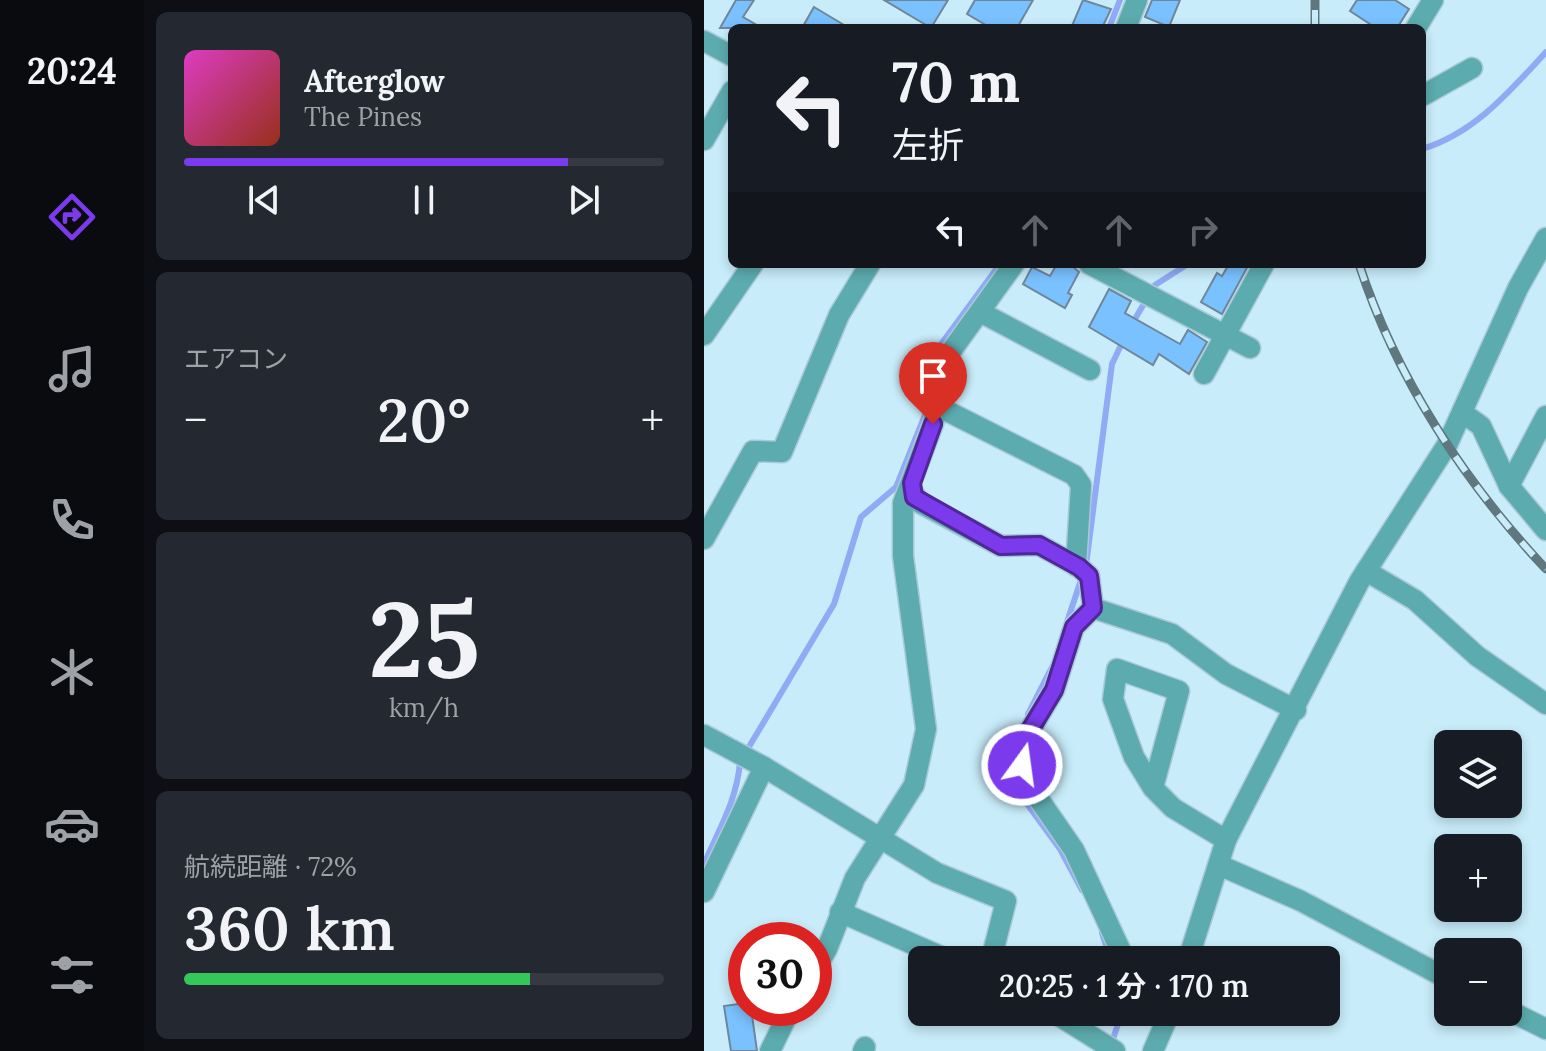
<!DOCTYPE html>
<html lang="ja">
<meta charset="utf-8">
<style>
body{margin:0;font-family:Lora,"Noto Sans JP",serif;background:#242831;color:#f1f3f6;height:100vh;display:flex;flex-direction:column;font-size:30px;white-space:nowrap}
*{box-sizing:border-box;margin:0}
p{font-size:26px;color:#9ea1a6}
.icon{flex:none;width:44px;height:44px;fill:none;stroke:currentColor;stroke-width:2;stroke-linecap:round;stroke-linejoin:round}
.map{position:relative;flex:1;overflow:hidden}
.drawer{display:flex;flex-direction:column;gap:12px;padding:12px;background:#0d0f14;width:560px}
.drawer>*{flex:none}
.guide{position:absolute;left:24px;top:24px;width:698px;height:244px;border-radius:12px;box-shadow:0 4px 12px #0003;background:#171b24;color:#f1f3f6;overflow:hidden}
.tools{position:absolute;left:730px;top:730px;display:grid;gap:16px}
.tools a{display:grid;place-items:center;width:88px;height:88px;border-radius:12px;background:#171b24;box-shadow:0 4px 12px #0003;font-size:40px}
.speed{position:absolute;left:24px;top:922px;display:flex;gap:16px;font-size:40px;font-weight:700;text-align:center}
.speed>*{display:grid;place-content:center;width:104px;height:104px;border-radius:50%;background:#171b24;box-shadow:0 4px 12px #0003;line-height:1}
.speed .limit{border:12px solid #d22;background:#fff;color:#111}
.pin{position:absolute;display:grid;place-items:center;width:68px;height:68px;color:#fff;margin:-82px -34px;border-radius:50% 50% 50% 0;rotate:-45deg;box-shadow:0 0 8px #0007}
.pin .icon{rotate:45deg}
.me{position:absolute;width:88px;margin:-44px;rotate:14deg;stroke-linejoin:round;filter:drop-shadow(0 0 6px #0008)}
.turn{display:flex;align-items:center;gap:28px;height:168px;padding:0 32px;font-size:36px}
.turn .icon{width:104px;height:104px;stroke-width:2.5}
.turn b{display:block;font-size:56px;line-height:68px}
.lanes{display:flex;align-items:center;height:76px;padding:0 32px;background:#0003;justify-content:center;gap:40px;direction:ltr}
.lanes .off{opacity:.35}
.big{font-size:60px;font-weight:600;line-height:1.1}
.drawer .card{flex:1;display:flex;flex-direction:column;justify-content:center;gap:12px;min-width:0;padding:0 28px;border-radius:12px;background:#242831}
.drawer .dial{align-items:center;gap:0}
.dial b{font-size:104px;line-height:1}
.song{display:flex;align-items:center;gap:24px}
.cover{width:96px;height:96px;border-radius:12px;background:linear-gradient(135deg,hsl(310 70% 55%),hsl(10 70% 35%))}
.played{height:8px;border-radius:4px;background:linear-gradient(90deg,#7c3aed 80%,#363941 80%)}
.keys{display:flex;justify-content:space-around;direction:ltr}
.heat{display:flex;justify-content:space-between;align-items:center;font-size:44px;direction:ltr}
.charge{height:12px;border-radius:6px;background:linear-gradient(90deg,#34c759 72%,#363941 0)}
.trip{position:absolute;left:204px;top:946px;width:432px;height:80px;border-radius:12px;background:#171b24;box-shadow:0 4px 12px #0003;font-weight:600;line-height:80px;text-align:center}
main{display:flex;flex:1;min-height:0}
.tab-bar{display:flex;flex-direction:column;width:144px;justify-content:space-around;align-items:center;background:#090b0e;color:#9ea1a6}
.tab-bar .icon{width:56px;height:56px}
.tab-bar .active{color:#7c3aed}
.tab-bar b{font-size:36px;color:#f1f3f6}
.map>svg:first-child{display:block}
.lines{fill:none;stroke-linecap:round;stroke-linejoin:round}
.stream{stroke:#91aaf5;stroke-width:6}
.building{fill:#7ac1ff;stroke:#6f869b;stroke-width:2}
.minor-casing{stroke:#a9c9d6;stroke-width:23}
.minor{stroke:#5cabae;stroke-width:20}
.rail-casing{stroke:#607780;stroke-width:9}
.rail{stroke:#c8ecfa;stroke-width:6;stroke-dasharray:18;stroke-linecap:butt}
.route-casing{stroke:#51269a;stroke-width:20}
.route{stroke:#7c3aed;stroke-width:14}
</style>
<main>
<nav class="tab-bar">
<b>20:24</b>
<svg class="icon active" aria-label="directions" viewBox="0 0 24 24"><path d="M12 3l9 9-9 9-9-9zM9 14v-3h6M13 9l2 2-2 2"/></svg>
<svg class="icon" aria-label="music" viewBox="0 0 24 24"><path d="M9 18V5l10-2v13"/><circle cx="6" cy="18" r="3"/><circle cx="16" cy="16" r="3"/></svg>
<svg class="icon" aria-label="phone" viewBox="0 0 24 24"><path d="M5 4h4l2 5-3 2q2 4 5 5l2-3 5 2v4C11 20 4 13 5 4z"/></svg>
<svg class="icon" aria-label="climate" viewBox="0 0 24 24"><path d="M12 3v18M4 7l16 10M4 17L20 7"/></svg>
<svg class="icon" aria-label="car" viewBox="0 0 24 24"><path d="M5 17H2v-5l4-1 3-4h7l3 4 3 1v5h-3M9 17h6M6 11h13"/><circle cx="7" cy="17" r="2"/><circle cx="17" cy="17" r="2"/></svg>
<svg class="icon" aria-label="filters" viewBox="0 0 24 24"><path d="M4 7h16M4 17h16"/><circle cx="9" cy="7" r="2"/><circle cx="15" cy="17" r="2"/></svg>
</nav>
<section class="drawer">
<div class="card">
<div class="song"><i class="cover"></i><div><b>Afterglow</b><p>The Pines</p></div></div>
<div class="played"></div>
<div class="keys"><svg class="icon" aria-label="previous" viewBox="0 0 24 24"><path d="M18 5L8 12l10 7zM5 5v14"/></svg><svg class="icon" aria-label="pause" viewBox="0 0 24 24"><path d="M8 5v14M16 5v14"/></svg><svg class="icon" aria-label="next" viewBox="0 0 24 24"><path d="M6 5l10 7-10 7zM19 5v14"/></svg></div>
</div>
<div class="card"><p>エアコン</p>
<div class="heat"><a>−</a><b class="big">20°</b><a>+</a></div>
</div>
<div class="card dial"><b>25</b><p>km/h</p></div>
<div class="card"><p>航続距離 · 72%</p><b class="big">360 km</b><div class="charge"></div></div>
</section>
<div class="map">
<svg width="842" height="1051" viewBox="0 0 842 1051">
<rect width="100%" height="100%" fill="#c8ecfa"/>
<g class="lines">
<!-- stream -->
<g class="stream">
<polyline points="405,28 416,0"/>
<path d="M718,149C771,133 806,91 842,52"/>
<polyline points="428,324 451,285 484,264"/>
<polyline points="225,399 232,351 296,264"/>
<polyline points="382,565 408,364 419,341"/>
<polyline points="363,622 377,580"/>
<polyline points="324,714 348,667"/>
<polyline points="316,731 310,743 307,774 315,793 356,849 378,890"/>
<path d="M0,864C15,829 33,800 36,762L130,604L157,517L192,487L223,410"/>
<polyline points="398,933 407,960"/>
<polyline points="408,1042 418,1012"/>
</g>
</g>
<!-- building -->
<g class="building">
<polygon points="32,0 50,0 39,17 58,28 16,28"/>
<polygon points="180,0 244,0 227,28"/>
<polygon points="271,0 329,0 313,28 287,28 263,14"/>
<polygon points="379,0 407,9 398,28 367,28"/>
<polygon points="448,0 476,0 465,27 441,17"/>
<polygon points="653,0 691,0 705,9 693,28 672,28 646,11"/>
<polygon points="110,7 145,28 98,28"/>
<polygon points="353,264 366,264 375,272 364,293 368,295 361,308 319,284 328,267 346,276"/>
<polygon points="525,264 545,264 518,314 497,302 513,273 518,276"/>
<polygon points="405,289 427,301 421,313 476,344 484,330 503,342 485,374 455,354 449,365 385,327"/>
<polygon points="42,1003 42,1008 47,1008 53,1051 27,1051 20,1006"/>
</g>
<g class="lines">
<!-- minor casing -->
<g class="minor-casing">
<g id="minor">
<polyline points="422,28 433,0"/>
<polyline points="712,28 729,0"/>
<polyline points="0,41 28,56"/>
<polyline points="718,96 768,68"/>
<polyline points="0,140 28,91"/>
<polyline points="385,264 546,348"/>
<polyline points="276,312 386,370"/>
<polyline points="0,335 49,264"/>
<polyline points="500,374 560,264"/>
<polyline points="233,406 370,475 377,485 372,566"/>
<polyline points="759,413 777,426 805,486 842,530"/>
<polyline points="805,486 842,416"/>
<polyline points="207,490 216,503 297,546 335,545 375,567 385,576 389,608"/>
<polyline points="0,539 49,451 78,452 135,315 166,264"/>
<polyline points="662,571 711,600 773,656 842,704"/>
<polyline points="0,735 60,767 233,873 302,901 287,960"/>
<polyline points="449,788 475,691 413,669 409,699 430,757 449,788 469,808 522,840"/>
<polyline points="515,865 597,901 744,979"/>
<polyline points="0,892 60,767"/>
<polyline points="136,912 245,960"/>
<polyline points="421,960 370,850 325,785 318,765 323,735 350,690 370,627 389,608 468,634 522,674 592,710"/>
<polyline points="484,960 522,840 655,582 743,445 814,288 842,238"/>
<polyline points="110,971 123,949 151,878 210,785 222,729 199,556 199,503 229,424 245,354 310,264"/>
<polyline points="804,1010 842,1029"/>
<polyline points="349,1012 411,1051"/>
<polyline points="66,1051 87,1008"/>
<polyline points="159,1051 161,1047"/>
<polyline points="449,1051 466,1012"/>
</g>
</g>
<!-- minor -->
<use href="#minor" class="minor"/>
<!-- rail casing -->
<g class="rail-casing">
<g id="rail">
<polyline points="611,28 611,0"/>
<path d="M655,264C692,378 761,483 842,569"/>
</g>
</g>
<!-- rail -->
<use href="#rail" class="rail"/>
</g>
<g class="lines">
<!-- route casing -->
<g class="route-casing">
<polyline id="route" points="229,424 208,483 210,497 297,546 335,545 375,567 385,576 389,608 370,627 350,690 323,735 318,765"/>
</g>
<!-- route -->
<use href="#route" class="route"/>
</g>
</svg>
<div class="tools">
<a><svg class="icon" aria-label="layers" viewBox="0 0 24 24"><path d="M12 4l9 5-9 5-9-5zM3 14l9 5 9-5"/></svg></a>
<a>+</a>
<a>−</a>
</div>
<div class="speed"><div class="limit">30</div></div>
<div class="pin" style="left:229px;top:424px;background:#d93025"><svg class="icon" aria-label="arrive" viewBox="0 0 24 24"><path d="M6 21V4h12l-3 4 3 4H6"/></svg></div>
<svg class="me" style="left:318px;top:765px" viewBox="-20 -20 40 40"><circle r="17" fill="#7c3aed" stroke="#fff" stroke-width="3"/><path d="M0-11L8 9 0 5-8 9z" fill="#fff"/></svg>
<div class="trip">20:25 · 1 分 · 170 m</div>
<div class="guide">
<div class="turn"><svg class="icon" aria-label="left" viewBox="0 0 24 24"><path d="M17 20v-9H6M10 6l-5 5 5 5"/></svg><div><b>70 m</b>左折</div></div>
<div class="lanes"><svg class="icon" aria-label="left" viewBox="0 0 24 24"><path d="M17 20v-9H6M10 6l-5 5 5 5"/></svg><svg class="icon off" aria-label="ahead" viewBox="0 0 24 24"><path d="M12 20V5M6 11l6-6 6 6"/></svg><svg class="icon off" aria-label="ahead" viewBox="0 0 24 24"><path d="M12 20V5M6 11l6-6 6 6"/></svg><svg class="icon off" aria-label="right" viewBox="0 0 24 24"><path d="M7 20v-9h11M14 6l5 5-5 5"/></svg></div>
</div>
</div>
</main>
